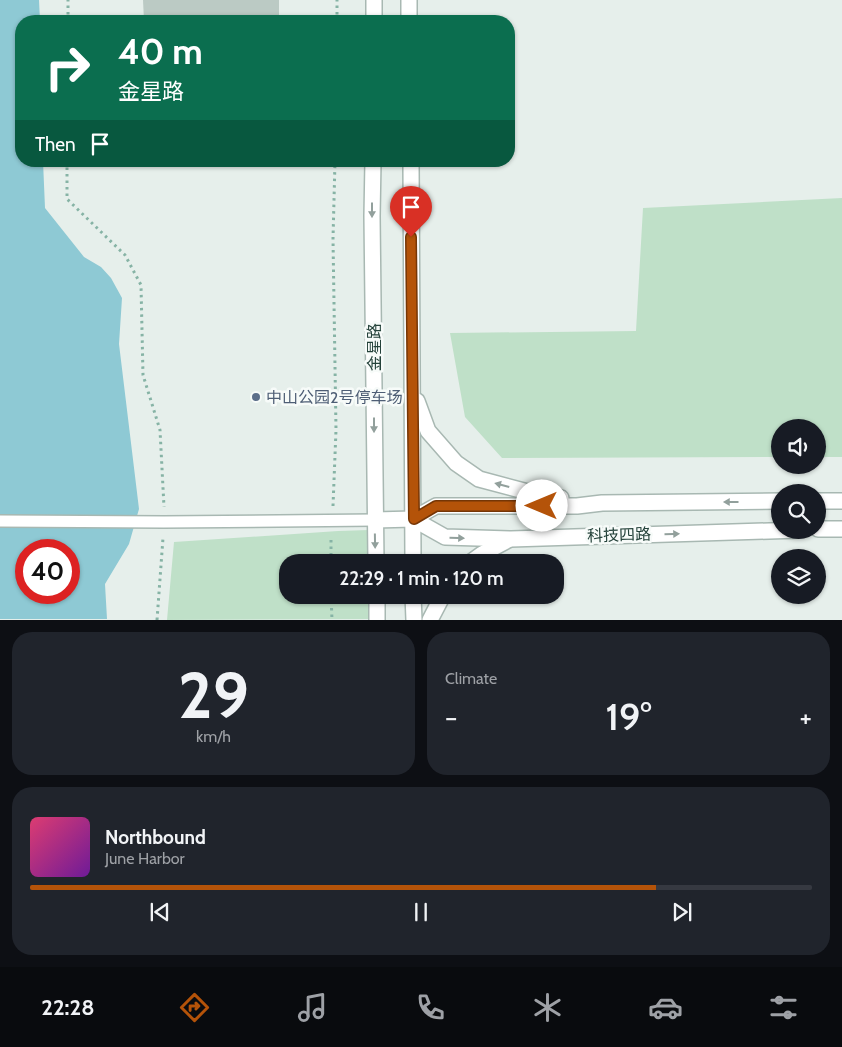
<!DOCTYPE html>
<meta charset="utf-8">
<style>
body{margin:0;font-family:Cabin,"Noto Sans SC",sans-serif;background:#20242c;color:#f1f3f6;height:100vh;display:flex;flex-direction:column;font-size:19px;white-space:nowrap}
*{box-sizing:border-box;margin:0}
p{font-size:16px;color:#9ea1a6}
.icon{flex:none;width:28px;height:28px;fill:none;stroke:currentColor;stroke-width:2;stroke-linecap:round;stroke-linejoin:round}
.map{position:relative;height:620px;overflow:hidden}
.panel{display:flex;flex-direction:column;gap:12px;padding:12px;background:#0d0f14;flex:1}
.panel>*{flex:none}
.banner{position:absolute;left:15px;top:15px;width:500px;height:152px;border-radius:20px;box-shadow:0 1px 4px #0004;background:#0b6e4f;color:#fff;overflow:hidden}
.tools{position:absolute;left:771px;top:419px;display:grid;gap:10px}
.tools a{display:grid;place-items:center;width:55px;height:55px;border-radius:50%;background:#171b24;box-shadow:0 1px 4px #0004;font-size:25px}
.speed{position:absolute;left:15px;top:539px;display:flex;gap:10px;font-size:25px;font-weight:700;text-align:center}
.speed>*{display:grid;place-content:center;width:65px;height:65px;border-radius:50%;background:#171b24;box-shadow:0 1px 4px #0004;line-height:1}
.speed .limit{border:8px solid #d22;background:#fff;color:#111}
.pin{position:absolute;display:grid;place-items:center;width:42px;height:42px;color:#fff;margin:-51px -21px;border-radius:50% 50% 50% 0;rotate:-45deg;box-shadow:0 0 5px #0007}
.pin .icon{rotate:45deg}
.me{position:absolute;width:55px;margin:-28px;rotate:270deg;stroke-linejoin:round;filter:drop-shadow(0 0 4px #0008)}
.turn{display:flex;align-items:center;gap:18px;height:105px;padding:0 20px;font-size:22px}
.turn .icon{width:65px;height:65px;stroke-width:2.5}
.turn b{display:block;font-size:35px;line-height:42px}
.then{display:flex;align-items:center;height:48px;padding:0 20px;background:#0003;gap:10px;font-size:19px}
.big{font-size:38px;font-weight:600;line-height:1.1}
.panel .tile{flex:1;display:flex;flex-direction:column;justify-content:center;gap:8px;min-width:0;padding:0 18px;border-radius:20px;background:#20242c}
.panel .dial{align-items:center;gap:0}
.dial b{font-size:65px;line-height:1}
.song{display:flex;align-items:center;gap:15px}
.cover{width:60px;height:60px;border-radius:8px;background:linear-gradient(135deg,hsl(340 70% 55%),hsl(280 70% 35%))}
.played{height:5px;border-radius:2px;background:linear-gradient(90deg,#b45309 80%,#363941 80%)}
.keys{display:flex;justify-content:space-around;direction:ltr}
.heat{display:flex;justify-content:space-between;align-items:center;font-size:28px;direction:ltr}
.panel .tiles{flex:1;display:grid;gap:12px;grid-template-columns:1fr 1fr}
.tile:last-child{grid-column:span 2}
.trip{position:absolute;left:279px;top:554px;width:285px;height:50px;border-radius:20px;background:#171b24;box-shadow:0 1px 4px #0004;font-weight:600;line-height:50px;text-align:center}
.dock{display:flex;height:80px;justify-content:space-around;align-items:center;background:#090b0e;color:#9ea1a6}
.dock .icon{width:35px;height:35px}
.dock .current{color:#b45309}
.dock b{font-size:22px;color:#f1f3f6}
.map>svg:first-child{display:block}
.green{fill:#bfe0c8}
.water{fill:#8ec9d4;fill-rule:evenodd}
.building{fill:#bbcac4}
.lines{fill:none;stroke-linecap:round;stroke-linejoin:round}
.service-casing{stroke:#a8b8b2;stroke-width:14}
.tertiary-casing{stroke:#a8b8b2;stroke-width:18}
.path{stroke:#86b3a5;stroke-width:3;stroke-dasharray:2.5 4;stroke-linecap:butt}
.service{stroke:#fff;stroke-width:11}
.tertiary{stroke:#fff;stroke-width:15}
.oneway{fill:#92a09c}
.route-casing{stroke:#753606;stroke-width:12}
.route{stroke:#b45309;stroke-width:9}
.service-dot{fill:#5c6f8a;stroke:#f7fbf9;stroke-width:2}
.labels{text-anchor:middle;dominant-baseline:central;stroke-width:5;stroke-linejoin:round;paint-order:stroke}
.street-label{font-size:16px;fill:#24423a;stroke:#f7fbf9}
.service-label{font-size:16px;fill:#4e5e75;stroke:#f7fbf9;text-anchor:start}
</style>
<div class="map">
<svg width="842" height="620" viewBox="0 0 842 620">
<rect width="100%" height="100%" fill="#e6efeb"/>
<!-- green -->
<g class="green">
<polygon points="842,198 842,457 818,457 818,428 780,428 780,457 502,458 465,417 450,333 636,331 643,208"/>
<polygon points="369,530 369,562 288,562 288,595 370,595 370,619 167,620 174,542 338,531"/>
</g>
<!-- water -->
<path class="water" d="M0,0H39L40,21H21V161H43L45,208L84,257L101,267L111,278L122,298L119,344L139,509L129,544L105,584L107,619H0ZM26,550H69V592H26Z"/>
<!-- building -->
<polygon class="building" points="143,0 279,0 279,21 144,21"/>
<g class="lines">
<!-- service casing -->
<g class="service-casing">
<polyline id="service" points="0,521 164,522 375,520"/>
</g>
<!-- tertiary casing -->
<g class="tertiary-casing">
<g id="tertiary">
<polyline points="409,0 409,21"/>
<polyline points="374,21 374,0"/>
<polyline points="373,161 372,216 376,562"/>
<polyline points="411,161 413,562"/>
<polyline points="417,401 428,431 456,463 479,479 543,496 561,498"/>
<polyline points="818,501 842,501"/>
<polyline points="413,519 445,537 511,539 799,530"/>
<polyline points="375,520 413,519 436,506 577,506 602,503 780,501"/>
<polyline points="818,529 842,529"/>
<polyline points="471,562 482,554 508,540"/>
<polyline points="377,595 377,620"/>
<polyline points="413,595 414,620"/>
<polyline points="430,620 443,595"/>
</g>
</g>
<!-- path -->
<g class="path">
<polyline points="68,21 68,0"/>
<polyline points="337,21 337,0"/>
<polyline points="67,161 67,199 125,255 141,285 143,375 160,430 164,507"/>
<polyline points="333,506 336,430 333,239 335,161"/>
<polyline points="331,562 331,537"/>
<polyline points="331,595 332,620"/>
<polyline points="157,620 163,538"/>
</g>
<!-- service -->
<use href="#service" class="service"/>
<!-- tertiary -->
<use href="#tertiary" class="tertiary"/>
</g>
<!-- one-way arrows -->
<defs><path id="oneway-solid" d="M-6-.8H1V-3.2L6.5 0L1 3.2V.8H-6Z" transform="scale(1.25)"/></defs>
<g class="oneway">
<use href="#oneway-solid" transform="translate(372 210) rotate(90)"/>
<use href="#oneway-solid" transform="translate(374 425) rotate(90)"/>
<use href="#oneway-solid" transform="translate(502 485) rotate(-165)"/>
<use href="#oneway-solid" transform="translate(731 502) rotate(180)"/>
<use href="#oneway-solid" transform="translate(672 534) rotate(-2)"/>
<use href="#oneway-solid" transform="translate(457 538) rotate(2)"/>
<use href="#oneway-solid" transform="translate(375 541) rotate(89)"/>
</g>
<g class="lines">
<!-- route casing -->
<g class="route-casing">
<polyline id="route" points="411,237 414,519 436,506 542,506"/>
</g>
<!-- route -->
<use href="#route" class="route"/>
</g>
<!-- markers -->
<circle class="service-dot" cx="256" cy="397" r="5"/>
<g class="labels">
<!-- street labels -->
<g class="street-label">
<text transform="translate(374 347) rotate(-90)">金星路</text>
<text transform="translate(619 535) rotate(-2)">科技四路</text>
</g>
<!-- service labels -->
<g class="service-label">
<text x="266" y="397">中山公园2号停车场</text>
</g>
</g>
</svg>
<div class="tools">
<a><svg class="icon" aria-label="sound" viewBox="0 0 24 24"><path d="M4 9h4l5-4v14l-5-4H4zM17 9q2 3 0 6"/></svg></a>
<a><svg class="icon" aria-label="search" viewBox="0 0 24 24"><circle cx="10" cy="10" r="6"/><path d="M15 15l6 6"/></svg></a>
<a><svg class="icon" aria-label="layers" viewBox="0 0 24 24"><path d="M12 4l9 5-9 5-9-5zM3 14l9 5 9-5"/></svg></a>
</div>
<div class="speed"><div class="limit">40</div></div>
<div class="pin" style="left:411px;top:237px;background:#d93025"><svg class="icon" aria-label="arrive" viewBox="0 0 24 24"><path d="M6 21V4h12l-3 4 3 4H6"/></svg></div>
<svg class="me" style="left:542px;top:506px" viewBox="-20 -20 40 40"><circle r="19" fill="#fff"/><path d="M0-13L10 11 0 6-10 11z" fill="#b45309"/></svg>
<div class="trip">22:29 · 1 min · 120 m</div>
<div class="banner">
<div class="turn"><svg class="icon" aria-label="right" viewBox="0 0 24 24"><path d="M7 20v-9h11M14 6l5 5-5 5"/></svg><div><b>40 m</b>金星路</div></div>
<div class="then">Then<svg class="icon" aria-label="arrive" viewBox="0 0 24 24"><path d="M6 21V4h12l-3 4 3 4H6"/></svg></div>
</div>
</div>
<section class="panel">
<div class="tiles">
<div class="tile dial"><b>29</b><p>km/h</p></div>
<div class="tile"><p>Climate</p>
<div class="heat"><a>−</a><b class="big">19°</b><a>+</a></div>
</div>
<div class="tile">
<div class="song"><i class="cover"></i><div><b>Northbound</b><p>June Harbor</p></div></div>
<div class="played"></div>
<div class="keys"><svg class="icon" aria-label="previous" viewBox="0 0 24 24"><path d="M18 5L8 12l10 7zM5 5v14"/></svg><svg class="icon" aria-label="pause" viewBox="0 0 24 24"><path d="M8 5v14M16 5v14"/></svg><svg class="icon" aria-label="next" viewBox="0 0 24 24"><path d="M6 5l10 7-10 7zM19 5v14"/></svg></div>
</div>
</div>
</section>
<nav class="dock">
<b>22:28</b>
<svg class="icon current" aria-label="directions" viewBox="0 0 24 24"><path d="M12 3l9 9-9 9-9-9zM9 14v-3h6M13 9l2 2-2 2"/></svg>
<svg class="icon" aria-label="music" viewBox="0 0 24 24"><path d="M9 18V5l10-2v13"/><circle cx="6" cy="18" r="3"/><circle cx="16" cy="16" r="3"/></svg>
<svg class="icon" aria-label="phone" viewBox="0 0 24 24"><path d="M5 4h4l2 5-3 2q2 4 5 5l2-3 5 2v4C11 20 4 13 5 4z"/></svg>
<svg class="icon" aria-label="climate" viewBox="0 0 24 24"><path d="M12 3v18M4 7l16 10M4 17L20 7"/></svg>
<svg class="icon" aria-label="car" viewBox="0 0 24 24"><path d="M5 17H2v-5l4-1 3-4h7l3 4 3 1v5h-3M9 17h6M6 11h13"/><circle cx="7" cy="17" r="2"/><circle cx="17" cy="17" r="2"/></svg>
<svg class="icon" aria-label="filters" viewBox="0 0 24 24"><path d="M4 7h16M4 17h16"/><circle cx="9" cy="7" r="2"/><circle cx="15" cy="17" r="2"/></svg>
</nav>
